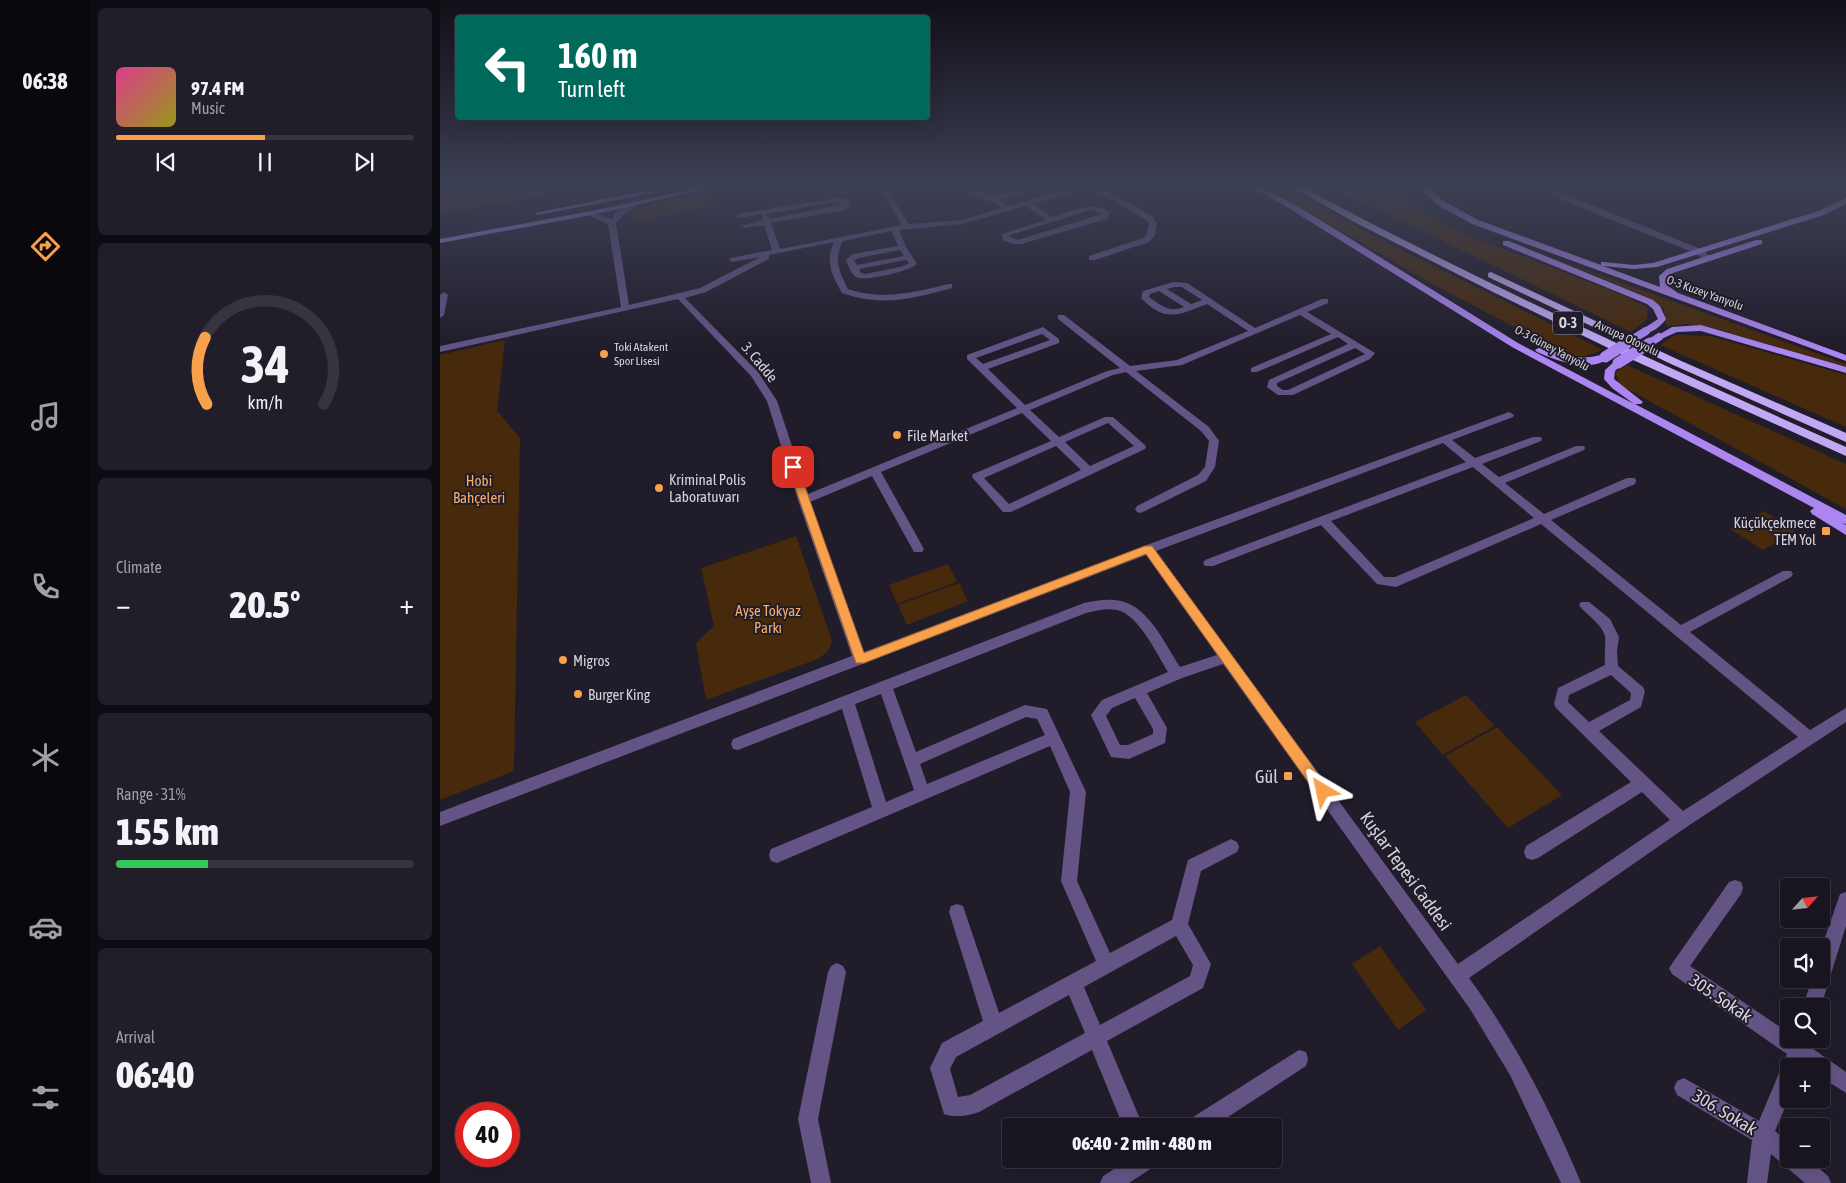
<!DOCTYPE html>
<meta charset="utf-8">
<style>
body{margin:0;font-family:"Asap Condensed",sans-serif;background:#211e29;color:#f1f3f6;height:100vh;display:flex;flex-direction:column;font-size:19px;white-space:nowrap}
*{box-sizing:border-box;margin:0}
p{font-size:16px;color:#9f9fa5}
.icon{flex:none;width:28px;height:28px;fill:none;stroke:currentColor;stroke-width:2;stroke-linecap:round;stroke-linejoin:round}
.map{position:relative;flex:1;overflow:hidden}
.sheet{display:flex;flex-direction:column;gap:8px;padding:8px;background:#0d0c12;width:350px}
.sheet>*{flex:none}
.top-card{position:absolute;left:15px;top:15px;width:475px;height:105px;border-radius:5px;box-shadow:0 5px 20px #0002,0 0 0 1px #36343e;background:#00695c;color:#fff;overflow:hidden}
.needle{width:32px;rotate:63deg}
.fabs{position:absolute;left:1340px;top:878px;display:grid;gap:10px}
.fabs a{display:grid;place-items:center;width:50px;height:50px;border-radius:5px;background:#181520;box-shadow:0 5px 20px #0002,0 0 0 1px #36343e;font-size:25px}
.speed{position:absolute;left:15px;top:1102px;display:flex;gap:10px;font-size:25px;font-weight:700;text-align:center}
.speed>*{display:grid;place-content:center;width:65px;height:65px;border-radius:50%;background:#181520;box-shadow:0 5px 20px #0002,0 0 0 1px #36343e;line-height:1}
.speed .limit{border:8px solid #d22;background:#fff;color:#111}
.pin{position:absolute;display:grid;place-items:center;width:42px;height:42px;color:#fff;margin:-21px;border-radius:10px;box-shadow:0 2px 8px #0006}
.me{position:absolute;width:55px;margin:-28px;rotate:324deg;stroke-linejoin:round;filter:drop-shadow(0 0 4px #0008)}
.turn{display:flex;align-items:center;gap:18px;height:105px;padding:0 20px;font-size:22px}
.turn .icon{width:65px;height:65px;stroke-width:2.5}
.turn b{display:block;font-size:35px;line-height:42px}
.big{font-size:38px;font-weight:800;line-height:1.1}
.sheet .card{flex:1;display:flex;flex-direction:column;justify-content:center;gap:8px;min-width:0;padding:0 18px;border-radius:8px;background:#211e29}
.sheet .dial{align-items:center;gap:0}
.dial svg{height:130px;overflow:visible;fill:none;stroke:#36343e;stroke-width:7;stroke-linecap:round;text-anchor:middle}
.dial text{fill:#f1f3f6;stroke:none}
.song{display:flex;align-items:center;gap:15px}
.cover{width:60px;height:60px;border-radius:8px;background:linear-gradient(135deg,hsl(330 70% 55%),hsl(60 70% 35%))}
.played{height:5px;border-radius:2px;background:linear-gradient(90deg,#f8a04b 50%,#36343e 50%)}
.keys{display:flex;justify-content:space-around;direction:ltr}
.heat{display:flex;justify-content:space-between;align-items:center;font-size:28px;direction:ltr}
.charge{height:8px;border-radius:4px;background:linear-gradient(90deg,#34c759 31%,#36343e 0)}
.trip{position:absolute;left:562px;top:1118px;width:280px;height:50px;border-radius:5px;background:#181520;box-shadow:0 5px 20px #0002,0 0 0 1px #36343e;font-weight:800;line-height:50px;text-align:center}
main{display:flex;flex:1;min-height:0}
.dock{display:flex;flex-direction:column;width:90px;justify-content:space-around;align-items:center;background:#0a080d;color:#9f9fa5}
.dock .icon{width:35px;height:35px}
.dock .active{color:#f8a04b}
.dock b{font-size:22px;color:#f1f3f6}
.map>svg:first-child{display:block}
.green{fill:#47290b}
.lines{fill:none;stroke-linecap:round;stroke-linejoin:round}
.minor{fill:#645486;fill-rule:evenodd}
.major{fill:#ab86f0;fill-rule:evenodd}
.highway{fill:#c1a8f4;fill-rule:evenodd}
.major-bridge-far1{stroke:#ab86f0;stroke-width:8}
.major-bridge{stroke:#ab86f0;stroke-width:11}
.route{fill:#f8a04b;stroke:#a16831}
.poi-dot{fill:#f8a04b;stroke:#201c2a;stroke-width:2}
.labels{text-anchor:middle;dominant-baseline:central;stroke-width:4;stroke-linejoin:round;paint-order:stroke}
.far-street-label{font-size:12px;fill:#d5d2dc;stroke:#201c2a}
.far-poi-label{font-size:12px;fill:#d5d2dc;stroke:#201c2a;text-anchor:start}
.shield{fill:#201c2a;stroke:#9f9ba7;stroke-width:1}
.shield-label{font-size:14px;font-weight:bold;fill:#d5d2dc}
.street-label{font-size:15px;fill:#d5d2dc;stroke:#201c2a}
.poi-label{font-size:15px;fill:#d5d2dc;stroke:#201c2a;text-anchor:start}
.park-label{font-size:15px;fill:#f7ac69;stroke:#201c2a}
.near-poi-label{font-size:18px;fill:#d5d2dc;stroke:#201c2a;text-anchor:end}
.near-street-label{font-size:18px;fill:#d5d2dc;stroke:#201c2a}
</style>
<main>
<nav class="dock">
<b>06:38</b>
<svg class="icon active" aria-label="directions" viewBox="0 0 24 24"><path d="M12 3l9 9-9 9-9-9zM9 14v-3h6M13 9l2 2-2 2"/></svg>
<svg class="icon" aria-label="music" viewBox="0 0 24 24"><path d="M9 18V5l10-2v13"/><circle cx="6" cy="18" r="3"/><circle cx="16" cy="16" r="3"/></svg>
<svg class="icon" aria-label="phone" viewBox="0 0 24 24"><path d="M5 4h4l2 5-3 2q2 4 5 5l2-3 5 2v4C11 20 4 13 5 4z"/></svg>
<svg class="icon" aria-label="climate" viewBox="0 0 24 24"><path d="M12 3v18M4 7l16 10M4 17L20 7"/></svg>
<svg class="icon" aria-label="car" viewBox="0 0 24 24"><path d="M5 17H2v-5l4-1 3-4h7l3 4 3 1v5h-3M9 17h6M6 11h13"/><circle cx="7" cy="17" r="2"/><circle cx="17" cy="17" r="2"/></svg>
<svg class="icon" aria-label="filters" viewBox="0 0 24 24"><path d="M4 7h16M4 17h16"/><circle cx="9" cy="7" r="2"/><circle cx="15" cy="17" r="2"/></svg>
</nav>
<section class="sheet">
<div class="card">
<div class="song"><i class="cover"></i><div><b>97.4 FM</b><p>Music</p></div></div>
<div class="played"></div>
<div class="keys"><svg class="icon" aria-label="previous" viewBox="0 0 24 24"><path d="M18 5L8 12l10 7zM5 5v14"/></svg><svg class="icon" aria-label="pause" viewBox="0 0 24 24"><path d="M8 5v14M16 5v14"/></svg><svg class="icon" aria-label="next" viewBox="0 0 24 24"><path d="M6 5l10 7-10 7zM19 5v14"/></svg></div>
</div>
<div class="card dial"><svg viewBox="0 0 100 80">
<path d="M14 69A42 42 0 1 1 86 69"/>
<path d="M14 69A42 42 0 0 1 13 28" stroke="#f8a04b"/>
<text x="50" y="56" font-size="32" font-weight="700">34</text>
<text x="50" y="72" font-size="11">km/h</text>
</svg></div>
<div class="card"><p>Climate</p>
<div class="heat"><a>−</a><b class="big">20.5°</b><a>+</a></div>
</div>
<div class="card"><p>Range · 31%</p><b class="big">155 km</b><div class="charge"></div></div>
<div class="card"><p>Arrival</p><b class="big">06:40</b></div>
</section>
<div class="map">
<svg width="1406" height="1183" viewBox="0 0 1406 1183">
<rect width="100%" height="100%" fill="#201c2a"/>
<!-- green -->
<g class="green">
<polygon points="0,186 132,186 101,196 25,210 0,213"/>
<polygon points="825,186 843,186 945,242 1163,350 1146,356 1130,356 992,284"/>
<path d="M889,186H960C973,208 998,220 1020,232L1185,296L1208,308L1207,319L1191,332Z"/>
<polygon points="272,191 273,206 194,222 193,212 214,203"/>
<polygon points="1127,263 1406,364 1406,367 1270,327 1246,324 1226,326 1224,308 1209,298"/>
<polygon points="1236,335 1270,336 1406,375 1406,427 1220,345"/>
<polygon points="65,340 57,411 80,438 74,771 0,800 0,355"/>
<polygon points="1187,365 1406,464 1406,509 1180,385 1175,372"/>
<polygon points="1324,511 1356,532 1323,550 1290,529"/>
<polygon points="356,536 392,641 388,651 378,659 266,700 256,643 274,626 261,568"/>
<polygon points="508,564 517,582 457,604 449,585"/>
<polygon points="519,583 528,601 467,625 458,605"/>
<polygon points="1026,695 1055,726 1003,755 975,722"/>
<polygon points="1057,727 1122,795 1068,828 1005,756"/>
<polygon points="940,946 986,1010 958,1030 912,964"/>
</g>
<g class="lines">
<!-- minor -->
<g class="minor">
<path d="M524,186H531L538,190L555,186H565L543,194L548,197L597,186L596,188L559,200L568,206L640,186H658L712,216L717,223L715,235L709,242L655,260H649V256L703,238L707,234L709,223L706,220L650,187L593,204L612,217C630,212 654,199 670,213L667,219L581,244H572L563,240L562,234L606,220L586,206L522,224L459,230L466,247L477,264C470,271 425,282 416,277C411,274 408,265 406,260L413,254L458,246L452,231L403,241C393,260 399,271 408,289C444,301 474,292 509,284H512V288C471,299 443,307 402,293C392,276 385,261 394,242L329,255V259L266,292L245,298L318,372L337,401L368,494L577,408L527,359V355L603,327L619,339V343L548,369L585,405L667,371L680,368L618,319V315H624L690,366L737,360L808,331L767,304C739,315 725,323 701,298L703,291L733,282L747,283L815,328L882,299H888V303L867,312L935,353L930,359L853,395H838L827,387L829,380L908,344L898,337L817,372H811V368L891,334L860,315L742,365L696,371L769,427L779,441L775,467L766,481L701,513L697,512L695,509L697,506L758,475L765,467L769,441L761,431L686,372L673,375L590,410L619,437L665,417H673L705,445L706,447L705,449L571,512H563L532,477L533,474L611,441L582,413L441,472L484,549L482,552H474L432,476L370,502L424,652L704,546L1069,412L1074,415L1073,417L1012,440L1035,458L1093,437H1101L1102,439L1101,441L1042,464L1059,477L1136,446H1144L1145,448L1144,450L1065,483L1104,514L1187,478H1195L1196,481L1195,484L1111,520L1241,625L1343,571H1351L1353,574L1351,577L1250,632L1370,730L1406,708V722L1248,826L1029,978C1075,1041 1111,1111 1141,1183H1121L1070,1075L1030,1009L783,664L742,678L707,693L727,728L725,743L689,759L671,757L651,715L662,700L728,672C717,654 698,614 677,610C667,608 655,611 646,613L453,689L476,752L585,705L607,709L646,792L637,881L670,953L732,920L748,860L791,839L797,842L799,847L797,852L761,871L748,924L771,964L763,988L667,1041L703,1126H683L652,1050L539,1112C528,1116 515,1118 504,1114L490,1068L502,1043L543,1021L509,912L511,906L517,904L523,906L559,1013L656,961L621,881L630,792L610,746L337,863L331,861L329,855L331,849L432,807L402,709L298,750L293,749L291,744L293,739L644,603C654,601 665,599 675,600C708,603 724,643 740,667L777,655L706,555L0,826V812L412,656L358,500L327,401L311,376L238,299L0,352V346L181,307L168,224L148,215V211L172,219L176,212L191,202L198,204L182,216L176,223L189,305L260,288L320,257L293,262L289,260L290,258L332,250L324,225L305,228L301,226L323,220L322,214L300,218H297V214L397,198L407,199L410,205L404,210L331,223L340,249L462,225L441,190L444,188L446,189L469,224L522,220L562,208C549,199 535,199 524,186ZM397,202L402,204L330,219L326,214ZM651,210L662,214L578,240L570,237V235ZM460,250L464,256L417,265L414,261L418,258ZM466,260L469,263L464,266L426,274L421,273L419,269ZM734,287H742L762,300L751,304L727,289ZM719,291L744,307C729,313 722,306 709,297L710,294ZM602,334L610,340L543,364L536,358ZM915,348L925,354L848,390H843L837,386V383ZM668,423L694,446L650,466L625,442ZM1003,443L1026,462L765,560L763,563L765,566H773L881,525L937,584L956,587L1101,524L1358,737L1243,811L1159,731L1201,707L1205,691L1203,687L1178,666L1177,651L1179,637L1170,619L1149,602H1141L1139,605L1141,608C1149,616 1162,625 1165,636C1166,641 1164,657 1165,665L1118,688L1114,704L1116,708L1191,782L1086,846L1084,852L1086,858L1092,860L1098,858L1202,792L1230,820L1018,964L716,551ZM616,446L641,470L569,504L544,478ZM1033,467L1094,518L955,577H944L891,521ZM1171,675L1191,693L1190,700L1149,722L1128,702L1129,695ZM441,694L474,790L446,802L415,704ZM695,698L713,729V734L688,745H680L666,716L672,708ZM586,717L597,719L605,735L487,784L480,764ZM736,936L753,965L750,976L660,1025L644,987ZM629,995L645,1033L530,1095L518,1097L510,1069L516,1057Z"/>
<polygon points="1096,186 1104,186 1261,249 1272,258 1265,260 1255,253 1131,204"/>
<polygon points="4,292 8,295 4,315 0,318 0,295"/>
<polygon points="1295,880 1301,882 1303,888 1301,894 1250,966 1349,1033 1349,1039 1371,1039 1369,1046 1406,1072 1406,1093 1381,1077 1381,1066 1365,1066 1362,1064 1361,1066 1349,1066 1349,1098 1335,1131 1349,1143 1349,1159 1368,1159 1388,1176 1391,1183 1365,1183 1331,1154 1327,1183 1307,1183 1312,1140 1237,1095 1234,1088 1237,1081 1244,1078 1319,1121 1347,1054 1232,974 1229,968 1289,882"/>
<polygon points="1406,892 1406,926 1381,1006 1363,1006 1372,979 1381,979 1381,949 1400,894"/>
<polygon points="397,963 403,966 406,972 378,1119 391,1183 371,1183 358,1119 388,972 391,966"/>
<polygon points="859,1050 866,1052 868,1059 866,1066 774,1126 747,1126 750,1119"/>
<polygon points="690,1159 718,1159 715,1166 689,1183 660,1183 663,1176"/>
</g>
<!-- major -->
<g class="major">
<polygon points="269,186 280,186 151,215 0,243 0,239 151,211"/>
<polygon points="810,186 818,186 856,205 1078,343 1194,404 1172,388 1164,379 1165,370 1175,361 1181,361 1183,363 1175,371 1174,379 1203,402 1201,404 1195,404 1406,515 1406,524 1402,523 1406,525 1406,535 1372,514 1370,511 1374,508 1072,347 850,209"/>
<polygon points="980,186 987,186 1002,200 1038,220 1161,265 1161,262 1164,262 1194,265 1213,263 1378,211 1406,198 1406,204 1384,215 1217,267 1194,269 1163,266 1220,287 1219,276 1227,269 1316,240 1322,240 1322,244 1233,273 1227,277 1228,286 1238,293 1406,355 1406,361 1032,224 996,204"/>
<polygon points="211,190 213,191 213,193 98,215 94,213"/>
<path d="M1063,241H1069L1213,300L1220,306L1226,319C1221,326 1212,334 1203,333V329L1218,319L1213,309L1207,304L1063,245Z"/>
<polygon points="1261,325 1406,367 1406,373 1261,331 1237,332 1219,340 1215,337 1232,327"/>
<path d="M1100,347C1128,355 1135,362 1165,354L1170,357C1151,374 1117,361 1097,352L1095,350Z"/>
</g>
<!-- highway -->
<g class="highway">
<path d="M850,186H860C1038,281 1221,365 1406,447V456L1193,360L1055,293L918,224Z"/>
<polygon points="1051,272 1239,360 1406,433 1406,442 1231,364 1048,277 1048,273"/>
</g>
<!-- major-bridge-far1 -->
<g class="major-bridge-far1">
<polyline points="1185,344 1206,331"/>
<polyline points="1208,344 1219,337"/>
</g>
<!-- major-bridge -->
<g class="major-bridge">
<polyline points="1165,357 1187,343"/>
<polyline points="1178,363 1210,343"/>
</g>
</g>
<!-- sky -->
<linearGradient id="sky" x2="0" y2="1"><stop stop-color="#120f17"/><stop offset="0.53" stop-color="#3c4055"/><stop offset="1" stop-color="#3c4055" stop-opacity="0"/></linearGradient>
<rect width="1406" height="351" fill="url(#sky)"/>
<!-- route -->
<polygon class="route" points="353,464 358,467 424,653 705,546 712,546 888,787 890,791 888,796 883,798 878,796 706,554 424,663 416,663 348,467"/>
<!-- markers -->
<g class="poi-dot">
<circle cx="164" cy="354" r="5"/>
<circle cx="457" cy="435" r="5"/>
<circle cx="219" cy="488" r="5"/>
<rect x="1381" y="526" width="10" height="10" rx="2.5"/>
<circle cx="123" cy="660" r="5"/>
<circle cx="138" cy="694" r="5"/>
<rect x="843" y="771" width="10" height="10" rx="2.5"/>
</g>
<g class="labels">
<!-- far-street labels -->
<g class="far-street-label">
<text transform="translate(1265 293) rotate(20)">O-3 Kuzey Yanyolu</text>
<text transform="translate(1187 338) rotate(25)">Avrupa Otoyolu</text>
<text transform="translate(1112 348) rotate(28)">O-3 Güney Yanyolu</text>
</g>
<!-- far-poi labels -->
<g class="far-poi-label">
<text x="174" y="347">Toki Atakent<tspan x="174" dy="14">Spor Lisesi</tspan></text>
</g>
<!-- shield labels -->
<rect class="shield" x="1113" y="311.5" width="30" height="23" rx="4"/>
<g class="shield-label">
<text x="1128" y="323">O-3</text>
</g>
<!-- street labels -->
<g class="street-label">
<text transform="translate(320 362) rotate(50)">3. Cadde</text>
</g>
<!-- poi labels -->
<g class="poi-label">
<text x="467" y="435">File Market</text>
<text x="229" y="479">Kriminal Polis<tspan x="229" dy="17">Laboratuvarı</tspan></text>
<text x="1376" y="522" text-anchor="end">Küçükçekmece<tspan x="1376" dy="17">TEM Yol</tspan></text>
<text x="133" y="660">Migros</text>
<text x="148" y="694">Burger King</text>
</g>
<!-- park labels -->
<g class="park-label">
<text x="39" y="480">Hobi<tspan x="39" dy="17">Bahçeleri</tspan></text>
<text x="328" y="610">Ayşe Tokyaz<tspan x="328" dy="17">Parkı</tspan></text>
</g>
<!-- near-poi labels -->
<g class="near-poi-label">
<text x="838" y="776">Gül</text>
</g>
<!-- near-street labels -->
<g class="near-street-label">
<text transform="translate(966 871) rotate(54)">Kuşlar Tepesi Caddesi</text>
<text transform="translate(1281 998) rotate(34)">305. Sokak</text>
<text transform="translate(1285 1112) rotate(31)">306. Sokak</text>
</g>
</g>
</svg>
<div class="fabs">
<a><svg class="needle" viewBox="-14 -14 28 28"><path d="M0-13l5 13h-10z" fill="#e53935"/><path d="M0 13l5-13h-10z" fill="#9f9fa5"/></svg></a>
<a><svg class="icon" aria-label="sound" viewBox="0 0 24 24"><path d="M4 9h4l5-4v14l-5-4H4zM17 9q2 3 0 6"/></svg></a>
<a><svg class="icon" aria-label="search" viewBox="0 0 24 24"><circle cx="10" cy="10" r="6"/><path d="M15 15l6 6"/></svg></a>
<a>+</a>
<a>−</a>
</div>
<div class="speed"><div class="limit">40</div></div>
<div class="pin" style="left:353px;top:467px;background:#d93025"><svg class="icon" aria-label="arrive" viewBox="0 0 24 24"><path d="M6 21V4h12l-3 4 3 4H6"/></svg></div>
<svg class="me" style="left:883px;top:791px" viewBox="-20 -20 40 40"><path d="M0-17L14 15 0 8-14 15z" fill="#f8a04b" stroke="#fff" stroke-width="4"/></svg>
<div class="trip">06:40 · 2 min · 480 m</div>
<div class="top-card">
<div class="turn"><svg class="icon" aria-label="left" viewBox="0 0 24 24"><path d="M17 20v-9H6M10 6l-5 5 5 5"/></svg><div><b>160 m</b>Turn left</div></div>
</div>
</div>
</main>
